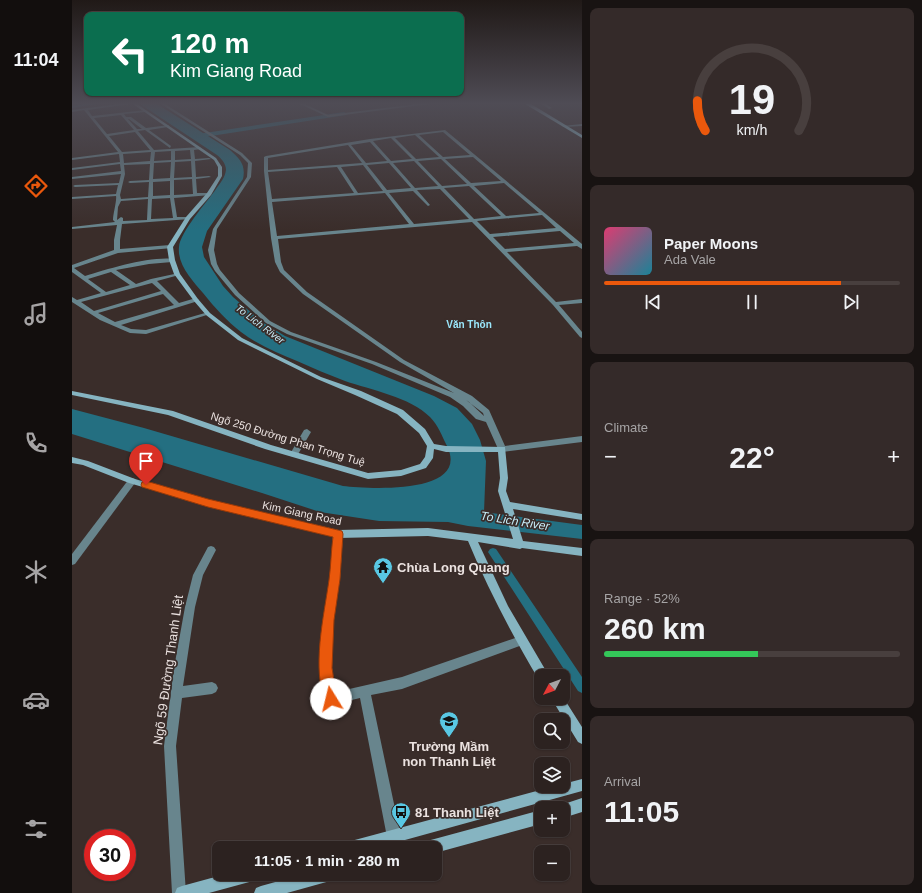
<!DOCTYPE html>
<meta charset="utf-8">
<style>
body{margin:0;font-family:Helvetica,sans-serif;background:#342a29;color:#f1f3f6;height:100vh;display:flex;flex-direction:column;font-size:15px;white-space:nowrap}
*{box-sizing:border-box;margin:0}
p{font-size:13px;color:#a6a4a5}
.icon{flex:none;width:22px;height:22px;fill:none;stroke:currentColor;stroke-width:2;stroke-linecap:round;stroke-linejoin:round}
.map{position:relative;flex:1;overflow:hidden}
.panel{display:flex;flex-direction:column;gap:8px;padding:8px;background:#181312;width:340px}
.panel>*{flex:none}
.guide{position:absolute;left:12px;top:12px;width:380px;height:84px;border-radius:8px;box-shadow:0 1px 3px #0004,0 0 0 1px #483f3e;background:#0b6e4f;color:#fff;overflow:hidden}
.needle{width:26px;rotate:229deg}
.buttons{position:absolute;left:462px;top:669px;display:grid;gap:8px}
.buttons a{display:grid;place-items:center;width:36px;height:36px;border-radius:8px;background:#2c2220;box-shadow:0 1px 3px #0004,0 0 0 1px #483f3e;font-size:20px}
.speed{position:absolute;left:12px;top:829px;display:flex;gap:8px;font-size:20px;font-weight:700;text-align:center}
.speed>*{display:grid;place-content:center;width:52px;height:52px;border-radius:50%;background:#2c2220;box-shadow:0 1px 3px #0004,0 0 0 1px #483f3e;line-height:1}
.speed .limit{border:6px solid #d22;background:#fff;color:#111}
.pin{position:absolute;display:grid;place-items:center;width:34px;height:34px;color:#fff;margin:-41px -17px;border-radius:50% 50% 50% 0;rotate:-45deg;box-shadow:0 0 4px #0007}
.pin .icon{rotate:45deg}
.me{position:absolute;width:44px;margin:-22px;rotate:351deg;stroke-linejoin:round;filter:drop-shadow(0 0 3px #0008)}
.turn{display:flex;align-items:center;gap:14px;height:84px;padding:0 20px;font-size:18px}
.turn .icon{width:52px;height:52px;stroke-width:2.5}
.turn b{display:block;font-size:28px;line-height:34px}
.big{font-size:30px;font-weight:700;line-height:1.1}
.panel .card{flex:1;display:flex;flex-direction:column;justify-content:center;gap:6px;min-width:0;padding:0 14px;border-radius:8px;background:#342a29}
.panel .dial{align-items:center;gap:0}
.dial svg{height:104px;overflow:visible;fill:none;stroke:#483f3e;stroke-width:7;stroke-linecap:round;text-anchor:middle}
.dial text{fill:#f1f3f6;stroke:none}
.song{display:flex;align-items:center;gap:12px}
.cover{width:48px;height:48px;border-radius:6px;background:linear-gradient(135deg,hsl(340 70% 55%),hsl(190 70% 35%))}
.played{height:4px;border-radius:2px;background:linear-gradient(90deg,#ea580c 80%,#483f3e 80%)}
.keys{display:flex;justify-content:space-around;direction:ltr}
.heat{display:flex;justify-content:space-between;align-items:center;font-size:22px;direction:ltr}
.charge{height:6px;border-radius:3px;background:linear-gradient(90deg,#34c759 52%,#483f3e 0)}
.trip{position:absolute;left:140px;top:841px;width:230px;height:40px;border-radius:8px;background:#2c2220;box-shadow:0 1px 3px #0004,0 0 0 1px #483f3e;font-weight:700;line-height:40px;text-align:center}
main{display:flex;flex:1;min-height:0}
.menu{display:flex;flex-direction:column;width:72px;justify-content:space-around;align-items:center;background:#120e0d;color:#a6a4a5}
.menu .icon{width:28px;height:28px}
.menu .active{color:#ea580c}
.menu b{font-size:18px;color:#f1f3f6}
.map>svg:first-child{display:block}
.water{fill:#246f81}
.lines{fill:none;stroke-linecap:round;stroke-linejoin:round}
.canal{fill:#246f81;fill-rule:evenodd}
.river{fill:#246f81;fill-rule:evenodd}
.street{fill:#68858d;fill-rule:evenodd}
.secondary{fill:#86b4c1;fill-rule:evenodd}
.primary{fill:#9cd9ea;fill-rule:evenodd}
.route{fill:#ea580c;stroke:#983908}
.labels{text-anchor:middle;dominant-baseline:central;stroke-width:3.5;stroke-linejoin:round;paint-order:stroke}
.far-water-label{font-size:10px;font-style:italic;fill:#c5ebf6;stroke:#3a2d2a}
.far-neighbourhood-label{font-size:10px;font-weight:bold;fill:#9ae6fb;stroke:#3a2d2a}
.street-label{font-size:11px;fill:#ebe2e0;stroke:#3a2d2a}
.water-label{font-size:12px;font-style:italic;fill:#c5ebf6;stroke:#3a2d2a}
.near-poi-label{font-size:13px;font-weight:bold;fill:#ebe2e0;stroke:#3a2d2a;text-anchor:start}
.near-street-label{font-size:13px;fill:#ebe2e0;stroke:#3a2d2a}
</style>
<main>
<nav class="menu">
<b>11:04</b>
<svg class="icon active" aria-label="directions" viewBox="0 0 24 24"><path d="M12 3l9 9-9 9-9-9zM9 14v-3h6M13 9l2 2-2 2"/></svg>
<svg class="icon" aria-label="music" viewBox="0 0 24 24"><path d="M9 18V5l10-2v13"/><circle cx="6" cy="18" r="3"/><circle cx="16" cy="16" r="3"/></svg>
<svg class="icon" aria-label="phone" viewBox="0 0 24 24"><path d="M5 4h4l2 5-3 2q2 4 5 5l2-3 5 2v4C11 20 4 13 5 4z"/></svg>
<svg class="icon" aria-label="climate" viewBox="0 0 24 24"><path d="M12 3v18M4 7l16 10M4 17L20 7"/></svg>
<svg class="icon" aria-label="car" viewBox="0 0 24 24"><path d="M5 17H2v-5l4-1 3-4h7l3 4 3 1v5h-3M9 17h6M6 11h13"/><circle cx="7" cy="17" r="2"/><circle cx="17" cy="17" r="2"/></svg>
<svg class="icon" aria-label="filters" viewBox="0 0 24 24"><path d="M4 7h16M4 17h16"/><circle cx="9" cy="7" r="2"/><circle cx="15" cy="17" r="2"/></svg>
</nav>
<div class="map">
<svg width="510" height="893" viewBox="0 0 510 893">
<rect width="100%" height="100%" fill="#3a2d2a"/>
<!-- water -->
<path class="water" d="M68,104H85L158,150C168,159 174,165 171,179L135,231L130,247L132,257L151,286L161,297L190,322L213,336L362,396L385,408L400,424L408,440L414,461L412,512L510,525V539L396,526L376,522L307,521L248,512L190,493L0,434V409L72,428L271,486C297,489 399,495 375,446C370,436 366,425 358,417C338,397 299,390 273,381C257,375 241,368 225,361C206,353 186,345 169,332C155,321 143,308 131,293C121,281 105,265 107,247C108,232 135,202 144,189C148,183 153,178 154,170C154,164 150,159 145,155Z"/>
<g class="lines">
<!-- canal -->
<g class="canal">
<polygon points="13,104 25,104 0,108 0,106"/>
<polygon points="421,548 424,549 510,677 510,693 506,691 418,555 416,552 418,549"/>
</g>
<!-- river -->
<polygon class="river" points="272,112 275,114 274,115 126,138 123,136 126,134"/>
<!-- street -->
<g class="street">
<path d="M46,104H59L16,110L20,116L74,110L73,112L52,114L54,117H59L74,128L97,125L96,127L77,130L99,146L98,148L73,130L66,131L82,150L128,147L129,149L122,150L123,159L137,158L139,159L123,161L124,177L137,176L139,177L124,179L125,193H137L139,194V195L102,198L105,217H118V219L50,224L48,240V249L98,245L100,246V248L46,253L2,268L13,276C36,269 78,256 102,259V261L100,262L77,264L44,270L64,284L79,279L107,273V275L85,281L107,303L124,298L127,300L126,301L49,325L59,329L74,330L133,313L135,312L138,314L74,334L58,333L28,320L0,302V297L5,300L29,293L0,272V265L42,250V240L45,225L0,229V227L43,222L41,220C41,214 45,200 44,196L0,199V197L44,194L46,185L3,187L1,186L3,185L47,183L49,174L0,179V177L49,171L48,164L0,170V168L48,162L47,154L0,160V158L46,152L12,110L0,112V110ZM49,115L62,130L35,134L22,118ZM56,119H57L70,129H65ZM63,132L78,150L50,152L37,136ZM118,150L119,159L103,160V151ZM99,151V160L82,161L83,152ZM79,152L78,161L52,163L51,154ZM119,161L120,177L102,178L103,162ZM99,162L98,178L81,179L82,163ZM78,164L77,180L58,181L56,182L58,183L77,182L76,197L49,199L48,195L53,174L52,165ZM120,179L121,194L102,195V180ZM98,181V195L81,196V182ZM98,198L101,218L79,219L80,199ZM76,199L75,220L51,221V218L49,217L45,220L46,207L49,201ZM39,272L58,285L34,292L16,279ZM80,283L89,291L22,311L9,302ZM91,294L102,305L43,322L26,313Z"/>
<path d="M89,104H93L170,153L180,163L179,177L145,229L142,250L145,264L148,270L167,293L198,321L219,332L304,362L382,393L328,362L231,294L208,272L203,262L199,238L192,171V157L194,156L298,139L373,130L510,244V249L505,246L435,252L484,302L510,299V303L487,305L510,332V338L508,337L481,305L400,222L206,239L209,262L212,270L235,292L332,360L400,396L417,410L433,446L510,436V442L430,452L427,451L414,422L404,419L391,406L378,397L300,364L215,334L194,323L163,295L143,271L139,264L136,250L141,229L175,177L176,163L168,155ZM371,132L398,155L371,157L347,135ZM343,135L367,157L344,159L323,138ZM319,138L340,159L319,161L301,141ZM298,142L315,161L294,163L279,145ZM276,145L290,163L196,170V158ZM401,157L429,181L399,183L373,159ZM369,159L395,184L370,186L346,161ZM342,161L366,186L343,188L321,163ZM317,163L339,188L315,190L295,165ZM291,165L311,191L286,193L269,167ZM265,167L282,193L200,199L196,172ZM432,183L467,213L434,216L402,186ZM397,186L429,216L402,219L372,188ZM368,189L397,219L342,224L317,193L341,191L356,206L358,205L345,190ZM313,193L337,224L205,236L200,202ZM470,215L484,228L418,234L405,221ZM488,231L502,243L433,249L421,237ZM385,394L394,400L411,413L412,416L397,402Z"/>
<polygon points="228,104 233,104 256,115 345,104 358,104 256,117"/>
<polygon points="470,104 474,104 480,108 477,109"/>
<polygon points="510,124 510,126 492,127 490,126"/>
<polygon points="235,429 239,432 225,456 222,457 219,456 218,454 232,430"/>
<polygon points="60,478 63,479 64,481 63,483 3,564 0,565 0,554 57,479"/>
<polygon points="266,530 269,531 271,534 268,579 261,620 260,668 264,692 330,677 449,636 453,638 454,641 453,644 330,689 299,695 329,837 327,842 322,844 317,842 315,837 288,698 259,705 255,703 253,699 248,668 251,620 258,579 261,534 263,531"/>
<polygon points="139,546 142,547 144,550 131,575 123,607 111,686 140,682 144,684 146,688 144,692 140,694 110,698 104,746 114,893 100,893 92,746 102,668 113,607 121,575 136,547"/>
</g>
<!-- secondary -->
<g class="secondary">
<path d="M61,104H65L144,158L150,167V176L139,195L118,219L101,247L103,260L108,274L126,299L138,313L170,338L249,377L289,391L331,410L353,429L362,444L374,446L433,447L436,478L434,491L438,502L510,514V520L441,509L451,541L510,548V556L450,548L448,549L406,542L436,606L477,676H469V681L467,680C440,635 416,589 396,541L356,536L266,538L136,506L57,483L11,465L0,463V457L16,461L63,479L136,500L266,530L356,528L441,539L426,491L428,478L426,452H374L362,449L361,458L354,468L329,476L296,479L193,449L96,415L0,395V391L101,411L199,445L296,473L329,470L348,464L353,457L355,446L347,433L325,414L283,395L245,379L166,340L134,315L122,301L102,274L97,260L95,247L114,217L135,193L146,176V167L142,160Z"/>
<polygon points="491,697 510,727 510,744 506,742 479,698 491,698"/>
<polygon points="510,779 510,791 304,848 272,848 274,843 279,841 483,786 491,786 491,784"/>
<polygon points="510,798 510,812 491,818 491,808 486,808 486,806"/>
<polygon points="469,810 469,824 363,853 363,848 348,848 350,843 355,841"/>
<polygon points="154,874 188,874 186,879 181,881 137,893 103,893 105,888 110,886"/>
<polygon points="232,874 265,874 263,879 258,881 215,893 182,893 184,888 189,886"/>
</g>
<!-- primary -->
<polygon class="primary" points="459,104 510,135 510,138 453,104"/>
</g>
<!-- sky -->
<linearGradient id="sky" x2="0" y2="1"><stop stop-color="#201917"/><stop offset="0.45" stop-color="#4f4c55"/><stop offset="1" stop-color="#4f4c55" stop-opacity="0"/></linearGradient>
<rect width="510" height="230" fill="url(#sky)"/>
<!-- route -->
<path class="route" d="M74,481L136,499L270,531L271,534L268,579L262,620L260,668L265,699L263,704L259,706L254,704C239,669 252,616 257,580C259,566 259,551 261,537L136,507L70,487L69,485L70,482Z"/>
<!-- icons -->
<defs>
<g id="temple-pin" transform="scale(1)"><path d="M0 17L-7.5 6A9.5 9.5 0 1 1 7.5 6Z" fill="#59c8e4" stroke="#3a2d2a"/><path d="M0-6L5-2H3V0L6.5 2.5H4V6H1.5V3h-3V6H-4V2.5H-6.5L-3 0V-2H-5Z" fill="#111"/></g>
<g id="school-pin" transform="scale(1)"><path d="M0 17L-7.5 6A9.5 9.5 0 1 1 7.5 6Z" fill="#59c8e4" stroke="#3a2d2a"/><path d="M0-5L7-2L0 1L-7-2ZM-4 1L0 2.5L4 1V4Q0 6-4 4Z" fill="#111"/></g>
<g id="bus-pin" transform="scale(1)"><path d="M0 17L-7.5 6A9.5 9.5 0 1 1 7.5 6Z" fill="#59c8e4" stroke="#3a2d2a"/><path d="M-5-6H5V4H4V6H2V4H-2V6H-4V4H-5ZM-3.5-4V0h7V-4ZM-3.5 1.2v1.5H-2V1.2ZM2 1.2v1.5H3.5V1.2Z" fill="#111"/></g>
</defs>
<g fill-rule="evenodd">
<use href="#temple-pin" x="311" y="567"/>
<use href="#school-pin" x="377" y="721"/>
<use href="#bus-pin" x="329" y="812"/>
</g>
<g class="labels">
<!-- far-water labels -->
<g class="far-water-label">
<text transform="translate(188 324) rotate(37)">To Lich River</text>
</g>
<!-- far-neighbourhood labels -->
<g class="far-neighbourhood-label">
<text x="397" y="324">Văn Thôn</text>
</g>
<!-- street labels -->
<g class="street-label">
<text transform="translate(216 439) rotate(17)">Ngõ 250 Đường Phan Trọng Tuệ</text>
<text transform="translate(230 513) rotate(12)">Kim Giang Road</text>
</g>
<!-- water labels -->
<g class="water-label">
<text transform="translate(443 521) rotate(9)">To Lich River</text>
</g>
<!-- near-poi labels -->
<g class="near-poi-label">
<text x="325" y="567">Chùa Long Quang</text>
<text x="377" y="746" text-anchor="middle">Trường Mầm<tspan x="377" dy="15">non Thanh Liệt</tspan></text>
<text x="343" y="812">81 Thanh Liệt</text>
</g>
<!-- near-street labels -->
<g class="near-street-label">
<text transform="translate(96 670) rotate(-82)">Ngõ 59 Đường Thanh Liệt</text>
</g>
</g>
</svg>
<div class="buttons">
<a><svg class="needle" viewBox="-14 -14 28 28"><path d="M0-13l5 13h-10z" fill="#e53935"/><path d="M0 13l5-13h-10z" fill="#a6a4a5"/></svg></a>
<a><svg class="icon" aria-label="search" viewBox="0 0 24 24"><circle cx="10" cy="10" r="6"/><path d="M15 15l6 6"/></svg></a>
<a><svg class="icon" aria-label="layers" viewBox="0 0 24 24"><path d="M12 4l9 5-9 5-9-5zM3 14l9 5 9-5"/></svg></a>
<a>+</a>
<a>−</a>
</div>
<div class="speed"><div class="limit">30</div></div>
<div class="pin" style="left:74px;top:485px;background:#d93025"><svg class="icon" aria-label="arrive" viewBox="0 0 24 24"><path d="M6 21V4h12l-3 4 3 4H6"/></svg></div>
<svg class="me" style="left:259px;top:699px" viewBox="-20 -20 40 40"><circle r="19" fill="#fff"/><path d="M0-13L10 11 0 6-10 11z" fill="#ea580c"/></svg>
<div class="trip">11:05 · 1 min · 280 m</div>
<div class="guide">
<div class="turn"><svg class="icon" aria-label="left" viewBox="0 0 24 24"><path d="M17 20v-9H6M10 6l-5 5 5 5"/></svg><div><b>120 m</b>Kim Giang Road</div></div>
</div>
</div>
<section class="panel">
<div class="card dial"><svg viewBox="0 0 100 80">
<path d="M14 69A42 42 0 1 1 86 69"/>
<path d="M14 69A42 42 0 0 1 8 46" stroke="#ea580c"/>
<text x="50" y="56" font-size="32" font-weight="700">19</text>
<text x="50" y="72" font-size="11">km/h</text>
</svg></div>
<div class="card">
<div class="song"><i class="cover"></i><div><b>Paper Moons</b><p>Ada Vale</p></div></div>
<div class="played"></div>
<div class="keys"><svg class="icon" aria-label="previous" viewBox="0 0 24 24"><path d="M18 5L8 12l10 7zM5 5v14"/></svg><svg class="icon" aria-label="pause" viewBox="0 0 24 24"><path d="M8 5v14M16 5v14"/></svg><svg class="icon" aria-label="next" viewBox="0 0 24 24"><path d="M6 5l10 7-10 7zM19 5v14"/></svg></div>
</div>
<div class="card"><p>Climate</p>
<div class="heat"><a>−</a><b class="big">22°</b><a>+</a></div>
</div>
<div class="card"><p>Range · 52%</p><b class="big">260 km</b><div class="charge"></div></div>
<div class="card"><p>Arrival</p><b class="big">11:05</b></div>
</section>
</main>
